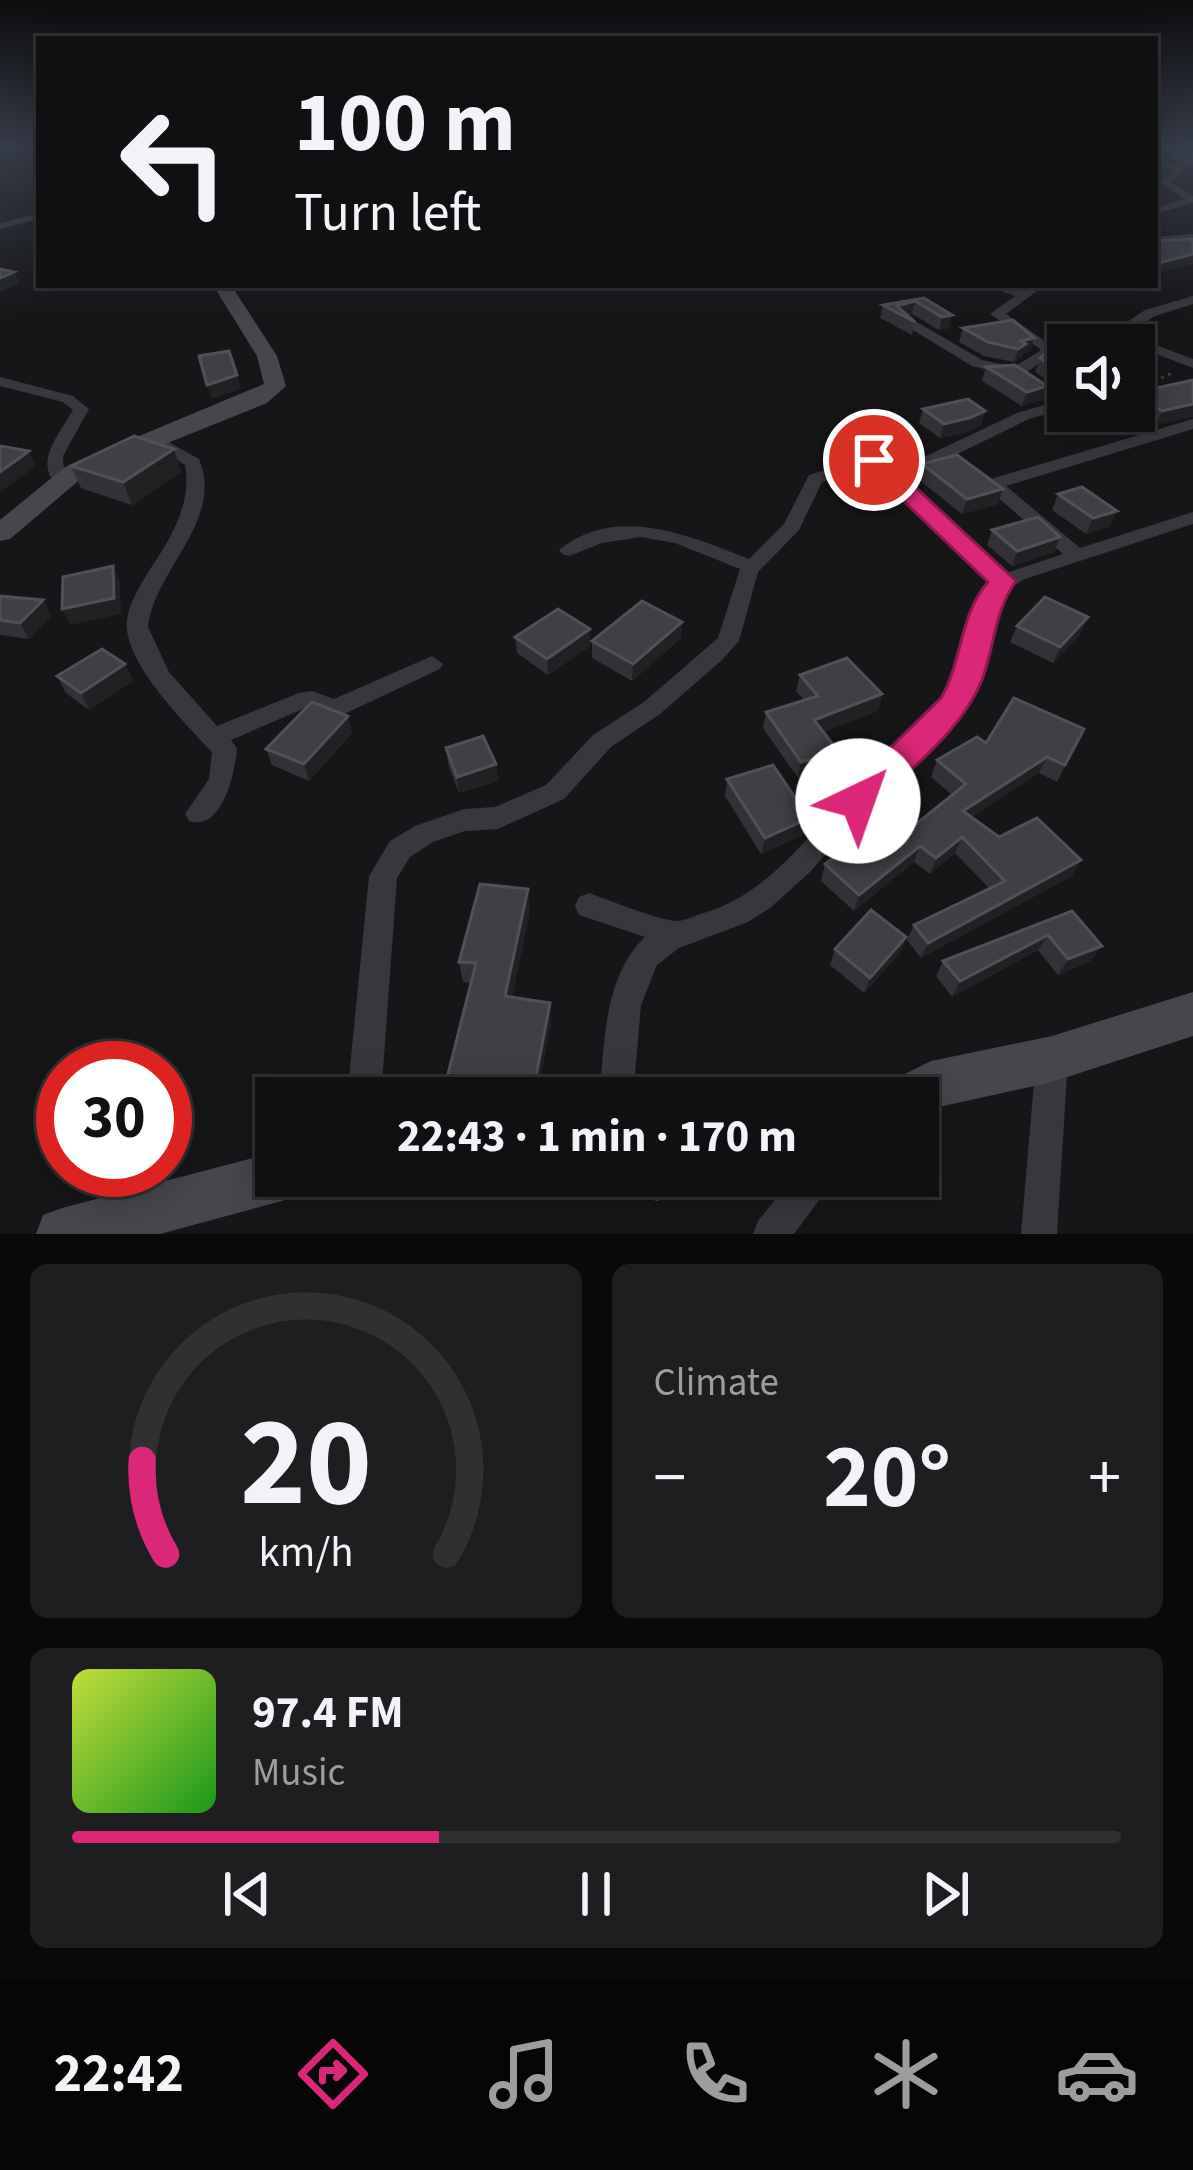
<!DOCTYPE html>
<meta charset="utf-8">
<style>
body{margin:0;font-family:"Source Sans 3",sans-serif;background:#1e1e20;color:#f1f3f6;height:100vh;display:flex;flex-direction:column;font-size:45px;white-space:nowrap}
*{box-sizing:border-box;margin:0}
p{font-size:39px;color:#9c9d9f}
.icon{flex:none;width:66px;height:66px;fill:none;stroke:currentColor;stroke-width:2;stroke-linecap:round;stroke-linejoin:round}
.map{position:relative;height:1234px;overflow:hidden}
.side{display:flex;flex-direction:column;gap:30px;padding:30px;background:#09090a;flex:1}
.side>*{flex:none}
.banner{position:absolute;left:36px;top:36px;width:1122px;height:252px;border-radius:0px;box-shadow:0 6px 30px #0003,0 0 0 3px #303032;background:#101012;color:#f1f3f6;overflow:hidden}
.tools{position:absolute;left:1047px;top:324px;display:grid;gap:24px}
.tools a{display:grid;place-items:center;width:108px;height:108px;border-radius:0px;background:#101012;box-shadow:0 6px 30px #0003,0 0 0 3px #303032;font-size:60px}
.speed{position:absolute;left:36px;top:1041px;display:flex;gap:24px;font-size:60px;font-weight:700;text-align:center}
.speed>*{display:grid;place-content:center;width:156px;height:156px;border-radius:50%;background:#101012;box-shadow:0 6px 30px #0003,0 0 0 3px #303032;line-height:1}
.speed .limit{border:18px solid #d22;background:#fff;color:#111}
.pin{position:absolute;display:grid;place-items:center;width:102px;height:102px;color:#fff;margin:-51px;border:6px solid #fff;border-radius:50%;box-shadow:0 3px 12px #0007}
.me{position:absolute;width:132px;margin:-66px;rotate:42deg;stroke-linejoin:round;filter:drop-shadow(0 0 9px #0008)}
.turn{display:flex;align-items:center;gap:42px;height:252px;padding:0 60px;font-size:54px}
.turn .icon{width:156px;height:156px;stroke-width:2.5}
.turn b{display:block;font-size:84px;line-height:102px}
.big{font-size:90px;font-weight:700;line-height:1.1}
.side .widget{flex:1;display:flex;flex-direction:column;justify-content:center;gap:18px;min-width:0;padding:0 42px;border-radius:18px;background:#1e1e20}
.side .dial{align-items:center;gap:0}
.dial svg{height:312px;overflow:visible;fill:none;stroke:#303032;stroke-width:7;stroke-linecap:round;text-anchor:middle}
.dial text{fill:#f1f3f6;stroke:none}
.song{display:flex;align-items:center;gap:36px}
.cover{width:144px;height:144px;border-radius:18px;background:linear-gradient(135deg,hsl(70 70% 55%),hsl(120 70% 35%))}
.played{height:12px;border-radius:6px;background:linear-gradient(90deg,#db2777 35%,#303032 35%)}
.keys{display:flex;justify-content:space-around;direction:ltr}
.heat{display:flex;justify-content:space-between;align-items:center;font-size:66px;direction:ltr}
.side .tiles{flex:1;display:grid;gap:30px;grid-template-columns:1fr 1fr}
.widget:last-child{grid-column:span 2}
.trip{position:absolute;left:255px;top:1077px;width:684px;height:120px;border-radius:0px;background:#101012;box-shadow:0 6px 30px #0003,0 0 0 3px #303032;font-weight:700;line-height:120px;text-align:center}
.dock{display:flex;height:192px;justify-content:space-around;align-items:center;background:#060607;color:#9c9d9f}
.dock .icon{width:84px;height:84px}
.dock .current{color:#db2777}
.dock b{font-size:54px;color:#f1f3f6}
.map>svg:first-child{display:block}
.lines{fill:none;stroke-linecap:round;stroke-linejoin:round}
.path{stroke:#3d3f44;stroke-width:3;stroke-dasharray:3 4.5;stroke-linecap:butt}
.street{fill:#37383d;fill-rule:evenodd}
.secondary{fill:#45474d;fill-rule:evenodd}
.wall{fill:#323236}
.shaded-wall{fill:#212124}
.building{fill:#3f3f44;stroke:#4f5156;stroke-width:3}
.route{fill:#db2777;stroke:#8e194d;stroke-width:3}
</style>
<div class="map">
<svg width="1193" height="1234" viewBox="0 0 1193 1234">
<rect width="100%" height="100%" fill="#161618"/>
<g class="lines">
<!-- path -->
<polyline class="path" points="1134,391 1172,373"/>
<!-- street -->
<g class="street">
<polygon points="1155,156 1183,168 1183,172 1171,182 1193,196 1193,203 1155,214 1155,208 1184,199 1160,182 1173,171 1155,162"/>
<polygon points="39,213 39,219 0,229 0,223"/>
<polygon points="1193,234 1193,240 1155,243 1155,237"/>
<polygon points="984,285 1004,285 1023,290 1031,285 1045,285 1006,314 1058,350 1027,372 1040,381 1040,387 1030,387 1013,376 972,366 898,321 910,318 982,360 1014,367 1041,350 990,314 1015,296"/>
<polygon points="1193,296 1193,304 1155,316 1127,334 1193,359 1193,368 1116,339 1068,345 1068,348 1064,345 1112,332 1145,310"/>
<path d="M0,377L73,396L89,409L63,456L64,472L71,480L68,484H56C34,461 60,433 73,410L63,402L0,386Z"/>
<path d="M1068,398V408L1029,419L933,466H890L1006,573L1063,554L987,488V480L1193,419V429L1006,486L1080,548L1193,512V524L1025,579L1011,587L997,604L979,676L961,711L934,740L898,771L810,872L770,908L748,922L679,948L657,965L641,1005L633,1098H599C605,1044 603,977 645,937L579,915L575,906L579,897L589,893C609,900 660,921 677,921C685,921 696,915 704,913C783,889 825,809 882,756C905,734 932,720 949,693C971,658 962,613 992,582L871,467L822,482L799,530L758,572L739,641L722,660L660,714L611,747L564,799L498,829L465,831L433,842L410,857L397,878L381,1098H347L369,876L390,841L415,826L464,809L495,807L546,785L593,735L644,702L718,638L740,569L675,543L641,537L602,543L569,556L562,554L559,550C615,503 691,536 749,559L784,524L809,475L874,455L924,457L1017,413Z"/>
<path d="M154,434L199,459C225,520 154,570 148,627L169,672L217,726L299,693L312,691L334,699L432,656L443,664L440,669L342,715C327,720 317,706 303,709L231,740L237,749C235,773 222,832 189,821L185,814L209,779L212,752C186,724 122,661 127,620C131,592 157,562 170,537C182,514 190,491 185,465L148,442V436Z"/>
<polygon points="1052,1043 1063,1048 1068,1059 1057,1234 1021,1234 1036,1059 1041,1048"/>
<polygon points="794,1176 834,1176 828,1188 794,1234 753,1234 758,1221"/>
</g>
<!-- secondary -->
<g class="secondary">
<polygon points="213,285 231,285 277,356 286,386 267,403 83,477 10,539 0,541 0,520 65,467 264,384 257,356"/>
<polygon points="1193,992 1193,1036 1052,1082 939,1107 918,1118 918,1098 884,1098 891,1081 931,1061 1052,1036"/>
<polygon points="276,1152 276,1176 307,1176 300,1194 282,1201 160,1234 36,1234 43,1215 62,1208"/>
<polygon points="626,1176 682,1176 675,1194 657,1201 633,1194"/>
</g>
</g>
<!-- wall -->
<g class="wall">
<polygon points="1155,146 1193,146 1193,168 1187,169 1155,149"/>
<polygon points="924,298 952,315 949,328 939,330 912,314 908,315 915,322 912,335 880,318 883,305"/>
<polygon points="963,328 1034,338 1030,352 1023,353 1022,357 1014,362 984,356 959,342"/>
<polygon points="1040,358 1068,367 1068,393 1035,372"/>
<polygon points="986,367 1043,400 1022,406 982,381"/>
<polygon points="1193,380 1156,425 1132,411 1134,411 1134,393"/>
<polygon points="923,409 985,411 981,425 965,433 940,438 919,423"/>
<polygon points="922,464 1003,489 998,504 962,514 918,479"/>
<polygon points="71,466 181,472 132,505 81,488"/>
<polygon points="1058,494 1110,526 1086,534 1052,510"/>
<polygon points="992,530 1060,537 1054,552 1012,566 987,545"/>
<polygon points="0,596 43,600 51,616 29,639 0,635"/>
<polygon points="1088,617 1081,633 1053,663 1010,642 1017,626"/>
<polygon points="682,622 681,638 632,681 592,658 592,641"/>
<polygon points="515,637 590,646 548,675 517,653"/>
<polygon points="125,664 133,681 89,710 66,693 57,676"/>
<polygon points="800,675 882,694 878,711 823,732 833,767 798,778 763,728 766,712 804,700 796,691"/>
<polygon points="348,716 352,733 309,781 272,765 266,749"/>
<polygon points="1084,729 1057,782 1039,773 972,817 999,837 1072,876 921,958 907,940 914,925 989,888 955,853 930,874 914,862 854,911 821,881 825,864 885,849 952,795 931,777 937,760 986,743"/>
<polygon points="446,748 496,764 498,781 459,793 448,764"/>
<polygon points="727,779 805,834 761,854 725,796"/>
<polygon points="530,911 512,997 551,1023 537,1098 446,1098 444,1090 471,983 463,982 459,962"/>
<polygon points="1072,911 1091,961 1058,975 1038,950 952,997 936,976 943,961"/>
<polygon points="906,937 900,953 864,993 830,965 835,949"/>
</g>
<!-- shaded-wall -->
<g class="shaded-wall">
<polygon points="1193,254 1193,264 1155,274 1155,264"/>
<polygon points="14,272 19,284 0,292 0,278"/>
<polygon points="915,301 912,314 904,316 897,306"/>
<polygon points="952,315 949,328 939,330 942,317"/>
<polygon points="1034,338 1030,352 1023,353 1022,357 1014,362 1021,341"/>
<polygon points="237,375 241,389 212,399 207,385"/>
<polygon points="1047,386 1043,400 1022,406 1027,392"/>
<polygon points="1193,404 1193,417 1156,425 1162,411"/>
<polygon points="985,411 981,425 965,433 940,438 944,424"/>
<polygon points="174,449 181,472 132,505 123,482"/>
<polygon points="29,451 36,466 0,492 0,472"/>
<polygon points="1003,489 998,504 962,514 967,499"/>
<polygon points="1117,511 1110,526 1086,534 1093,518"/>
<polygon points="1060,537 1054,552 1012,566 1017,551"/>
<polygon points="113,566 120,582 121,614 70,625 62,609"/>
<polygon points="43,600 51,616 29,639 20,623"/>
<polygon points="1088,617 1081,633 1053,663 1060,647"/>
<polygon points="682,622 681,638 632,681 633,664"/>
<polygon points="590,629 590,646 548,675 547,659"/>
<polygon points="125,664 133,681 89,710 81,693"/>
<polygon points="882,694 878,711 811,737 814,720"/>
<polygon points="348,716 352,733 309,781 304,764"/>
<polygon points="838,751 833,767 798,778 801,762"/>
<polygon points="1047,757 1039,773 957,827 963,811"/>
<polygon points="496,764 498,781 459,793 457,777"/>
<polygon points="809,818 805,834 761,854 765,838"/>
<polygon points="962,837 955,853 930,874 936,858"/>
<polygon points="920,846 914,862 854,911 859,895"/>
<polygon points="1081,860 1072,876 921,958 928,943"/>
<polygon points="528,889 530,911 508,1017 505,996"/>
<polygon points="1048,935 1038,950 952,997 960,981"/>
<polygon points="906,937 900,953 864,993 870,978"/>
<polygon points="1102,946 1091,961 1058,975 1068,959"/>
<polygon points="550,1003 551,1023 537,1098 532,1098"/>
</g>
<!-- building -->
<g class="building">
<polygon points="1159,146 1193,146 1193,163 1189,163"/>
<polygon points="1193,239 1193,254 1155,264 1155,241"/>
<polygon points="0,269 14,272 0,278"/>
<polygon points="924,298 952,315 942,317 915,301 897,306 915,322 883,305"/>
<polygon points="1013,320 1034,338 1021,341 1026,344 1018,349 988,342 963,328"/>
<polygon points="229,351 237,375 207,385 199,356"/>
<polygon points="1045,354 1068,367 1068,376 1040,358"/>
<polygon points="1015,365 1047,386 1027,392 986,367"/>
<polygon points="1193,380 1193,404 1162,411 1134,394 1134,393"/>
<polygon points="968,399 985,411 969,418 944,424 923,409"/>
<polygon points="134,436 174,449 123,482 71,466"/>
<polygon points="0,446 29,451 0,472"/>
<polygon points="957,455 1003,489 967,499 922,464"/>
<polygon points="1082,487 1117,511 1093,518 1058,494"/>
<polygon points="1038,517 1060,537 1017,551 992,530"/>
<polygon points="113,566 114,598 62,609 63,577"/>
<polygon points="0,596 43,600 20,623 0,620"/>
<polygon points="1045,597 1088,617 1060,647 1017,626"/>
<polygon points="642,601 682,622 633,664 592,641"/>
<polygon points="558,609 590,629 547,659 515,637"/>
<polygon points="102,649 125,664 81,693 57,676"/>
<polygon points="847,658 882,694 814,720 838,751 801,762 766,712 818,696 800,675"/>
<polygon points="1014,698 1084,729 1065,765 1047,757 963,811 999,837 1037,818 1081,860 928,943 914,925 1005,881 962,837 936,858 920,846 859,895 825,864 866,833 885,849 966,784 937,760 977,737 986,743"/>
<polygon points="312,702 348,716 304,764 266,749"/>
<polygon points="483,736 496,764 457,777 446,748"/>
<polygon points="773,765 809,818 765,838 727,779"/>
<polygon points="480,884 528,889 505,996 550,1003 532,1098 499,1098 444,1090 476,963 459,962"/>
<polygon points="871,910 906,937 870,978 835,949"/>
<polygon points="1072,911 1102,946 1068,959 1048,935 960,981 943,961"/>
</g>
<!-- sky -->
<linearGradient id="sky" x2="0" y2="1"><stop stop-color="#0c0c0d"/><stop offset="0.46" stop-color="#363c48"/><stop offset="1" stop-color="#363c48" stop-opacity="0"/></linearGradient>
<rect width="1193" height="318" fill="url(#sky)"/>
<!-- route -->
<path class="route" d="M866,456H882L1016,581C994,612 995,645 982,680C962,731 907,771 870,810H846L841,801L846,791L941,698C962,662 960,613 988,582L866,465Z"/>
</svg>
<div class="tools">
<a><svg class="icon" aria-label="sound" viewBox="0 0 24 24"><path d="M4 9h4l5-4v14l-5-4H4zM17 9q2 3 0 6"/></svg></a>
</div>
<div class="speed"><div class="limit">30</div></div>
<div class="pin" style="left:874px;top:460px;background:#d93025"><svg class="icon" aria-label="arrive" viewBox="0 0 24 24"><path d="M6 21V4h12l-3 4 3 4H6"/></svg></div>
<svg class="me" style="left:858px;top:801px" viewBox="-20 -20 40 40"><circle r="19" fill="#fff"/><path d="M0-13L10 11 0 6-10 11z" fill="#db2777"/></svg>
<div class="trip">22:43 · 1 min · 170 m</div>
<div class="banner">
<div class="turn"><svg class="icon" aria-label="left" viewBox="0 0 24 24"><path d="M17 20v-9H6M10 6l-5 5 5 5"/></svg><div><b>100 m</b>Turn left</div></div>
</div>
</div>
<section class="side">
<div class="tiles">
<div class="widget dial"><svg viewBox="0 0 100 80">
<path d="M14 69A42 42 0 1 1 86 69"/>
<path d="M14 69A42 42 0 0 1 8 45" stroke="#db2777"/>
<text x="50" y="56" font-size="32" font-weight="700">20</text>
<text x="50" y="72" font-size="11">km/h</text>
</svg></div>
<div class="widget"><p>Climate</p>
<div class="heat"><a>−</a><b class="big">20°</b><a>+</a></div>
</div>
<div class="widget">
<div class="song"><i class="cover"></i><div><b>97.4 FM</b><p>Music</p></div></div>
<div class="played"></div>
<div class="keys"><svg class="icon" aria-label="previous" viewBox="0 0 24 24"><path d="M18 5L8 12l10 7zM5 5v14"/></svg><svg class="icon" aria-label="pause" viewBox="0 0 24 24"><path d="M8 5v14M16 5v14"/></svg><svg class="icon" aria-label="next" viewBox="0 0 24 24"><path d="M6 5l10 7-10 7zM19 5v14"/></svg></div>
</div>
</div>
</section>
<nav class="dock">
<b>22:42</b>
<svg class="icon current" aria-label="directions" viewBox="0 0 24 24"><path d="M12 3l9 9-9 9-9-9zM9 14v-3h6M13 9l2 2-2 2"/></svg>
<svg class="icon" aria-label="music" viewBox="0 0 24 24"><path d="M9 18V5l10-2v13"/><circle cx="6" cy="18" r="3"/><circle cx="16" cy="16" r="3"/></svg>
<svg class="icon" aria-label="phone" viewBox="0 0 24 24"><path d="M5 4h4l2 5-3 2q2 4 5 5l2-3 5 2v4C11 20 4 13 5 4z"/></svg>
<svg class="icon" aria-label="climate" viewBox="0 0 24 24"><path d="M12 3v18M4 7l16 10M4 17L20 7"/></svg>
<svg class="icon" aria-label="car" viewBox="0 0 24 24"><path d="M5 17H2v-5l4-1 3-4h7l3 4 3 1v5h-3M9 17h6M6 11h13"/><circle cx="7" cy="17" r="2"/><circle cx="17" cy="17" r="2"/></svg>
</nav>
